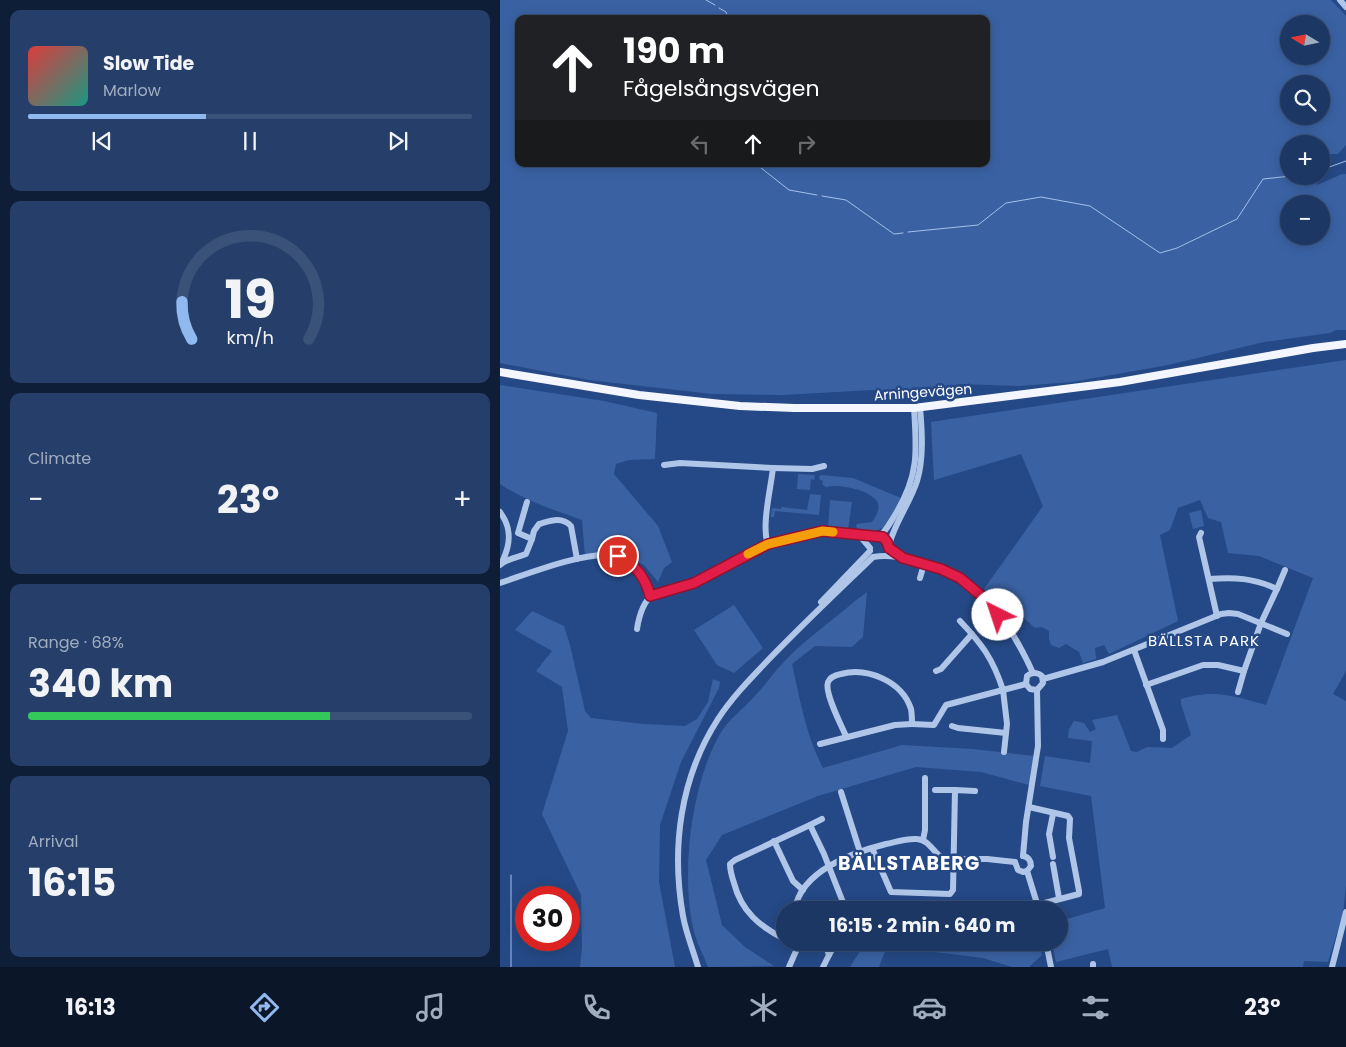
<!DOCTYPE html>
<meta charset="utf-8">
<style>
body{margin:0;font-family:Poppins,sans-serif;background:#253f6a;color:#f1f3f6;height:100vh;display:flex;flex-direction:column;font-size:19px;white-space:nowrap}
*{box-sizing:border-box;margin:0}
p{font-size:16px;color:#a0acbf}
.icon{flex:none;width:28px;height:28px;fill:none;stroke:currentColor;stroke-width:2;stroke-linecap:round;stroke-linejoin:round}
.map{position:relative;flex:1;overflow:hidden}
.side{display:flex;flex-direction:column;gap:10px;padding:10px;background:#0f1e37;width:500px}
.side>*{flex:none}
.guide{position:absolute;left:15px;top:15px;width:475px;height:152px;border-radius:10px;box-shadow:0 2px 12px #0003,0 0 0 1px #3a5178;background:#202124;color:#fff;overflow:hidden}
.needle{width:32px;rotate:280deg}
.fabs{position:absolute;left:780px;top:15px;display:grid;gap:10px}
.fabs a{display:grid;place-items:center;width:50px;height:50px;border-radius:50%;background:#1c3764;box-shadow:0 2px 12px #0003,0 0 0 1px #3a5178;font-size:25px}
.speed{position:absolute;left:15px;top:886px;display:flex;gap:10px;font-size:25px;font-weight:700;text-align:center}
.speed>*{display:grid;place-content:center;width:65px;height:65px;border-radius:50%;background:#1c3764;box-shadow:0 2px 12px #0003,0 0 0 1px #3a5178;line-height:1}
.speed .limit{border:8px solid #d22;background:#fff;color:#111}
.pin{position:absolute;display:grid;place-items:center;width:42px;height:42px;color:#fff;margin:-21px;border:2px solid #fff;border-radius:50%;box-shadow:0 1px 5px #0007}
.me{position:absolute;width:55px;margin:-28px;rotate:319deg;stroke-linejoin:round;filter:drop-shadow(0 0 4px #0008)}
.turn{display:flex;align-items:center;gap:18px;height:105px;padding:0 25px;font-size:22px}
.turn .icon{width:65px;height:65px;stroke-width:2.5}
.turn b{display:block;font-size:35px;line-height:42px}
.lanes{display:flex;align-items:center;height:48px;padding:0 25px;background:#0003;justify-content:center;gap:25px;direction:ltr}
.lanes .off{opacity:.35}
.big{font-size:38px;font-weight:700;line-height:1.1}
.side .tile{flex:1;display:flex;flex-direction:column;justify-content:center;gap:8px;min-width:0;padding:0 18px;border-radius:10px;background:#253f6a}
.side .dial{align-items:center;gap:0}
.dial svg{height:130px;overflow:visible;fill:none;stroke:#3a5178;stroke-width:7;stroke-linecap:round;text-anchor:middle}
.dial text{fill:#f1f3f6;stroke:none}
.song{display:flex;align-items:center;gap:15px}
.cover{width:60px;height:60px;border-radius:8px;background:linear-gradient(135deg,hsl(0 70% 55%),hsl(170 70% 35%))}
.played{height:5px;border-radius:2px;background:linear-gradient(90deg,#90b9f0 40%,#3a5178 40%)}
.keys{display:flex;justify-content:space-around;direction:ltr}
.heat{display:flex;justify-content:space-between;align-items:center;font-size:28px;direction:ltr}
.charge{height:8px;border-radius:4px;background:linear-gradient(90deg,#34c759 68%,#3a5178 0)}
.trip{position:absolute;left:276px;top:901px;width:292px;height:50px;border-radius:25px;background:#1c3764;box-shadow:0 2px 12px #0003,0 0 0 1px #3a5178;font-weight:700;line-height:50px;text-align:center}
.menu{display:flex;height:80px;justify-content:space-around;align-items:center;background:#0b1628;color:#a0acbf}
.menu .icon{width:35px;height:35px}
.menu .current{color:#90b9f0}
.menu b{font-size:22px;color:#f1f3f6}
main{display:flex;flex:1;min-height:0}
.map>svg:first-child{display:block}
.green{fill:#3a62a3;fill-rule:evenodd}
.lines{fill:none;stroke-linecap:round;stroke-linejoin:round}
.stream{stroke:#a5c0e9;stroke-width:1}
.minor{stroke:#b0c6e8;stroke-width:6}
.major{stroke:#f3f6fe;stroke-width:8}
.route-casing{stroke:#92132f;stroke-width:12}
.route{stroke:#e11d48;stroke-width:9}
.slow{stroke:#f59e0b;stroke-width:9}
.labels{text-anchor:middle;dominant-baseline:central;stroke-width:5;stroke-linejoin:round;paint-order:stroke}
.street-label{font-size:14px;fill:#fff;stroke:#254986}
.neighbourhood-label{font-size:15px;letter-spacing:1px;fill:#fff;stroke:#254986}
.district-label{font-size:19px;font-weight:bold;letter-spacing:1px;fill:#fff;stroke:#254986}
</style>
<main>
<section class="side">
<div class="tile">
<div class="song"><i class="cover"></i><div><b>Slow Tide</b><p>Marlow</p></div></div>
<div class="played"></div>
<div class="keys"><svg class="icon" aria-label="previous" viewBox="0 0 24 24"><path d="M18 5L8 12l10 7zM5 5v14"/></svg><svg class="icon" aria-label="pause" viewBox="0 0 24 24"><path d="M8 5v14M16 5v14"/></svg><svg class="icon" aria-label="next" viewBox="0 0 24 24"><path d="M6 5l10 7-10 7zM19 5v14"/></svg></div>
</div>
<div class="tile dial"><svg viewBox="0 0 100 80">
<path d="M14 69A42 42 0 1 1 86 69"/>
<path d="M14 69A42 42 0 0 1 8 46" stroke="#90b9f0"/>
<text x="50" y="56" font-size="32" font-weight="700">19</text>
<text x="50" y="72" font-size="11">km/h</text>
</svg></div>
<div class="tile"><p>Climate</p>
<div class="heat"><a>−</a><b class="big">23°</b><a>+</a></div>
</div>
<div class="tile"><p>Range · 68%</p><b class="big">340 km</b><div class="charge"></div></div>
<div class="tile"><p>Arrival</p><b class="big">16:15</b></div>
</section>
<div class="map">
<svg width="846" height="967" viewBox="0 0 846 967">
<rect width="100%" height="100%" fill="#254986"/>
<!-- green -->
<g class="green">
<path d="M0,0H831L846,16V145L838,154H826L821,170V144H789V176H817V185L842,174H846V330H836L830,333L764,342L668,365L572,382L519,386L460,384L412,394L372,390L283,395L212,394L89,380L0,363ZM19,19H486V164H19ZM789,24H821V56H789ZM789,84H821V116H789ZM789,204H821V236H789Z"/>
<path d="M846,360V671L833,694L846,701V886L843,913L828,962L804,961L803,967H612L608,949L556,962L552,943L560,942V921L605,908L591,796L540,786L545,756L590,763L592,741L568,738L569,729L574,721L584,723L590,732L596,729L592,720L617,715L631,751L637,752L647,747L672,748L691,735L681,704V699C716,689 732,696 766,705L813,578L759,556L728,553L721,522L708,518L700,500L678,508L670,530L660,535L678,621L609,654L604,645L595,648L596,659L583,663L579,652L566,644L559,648L551,645L549,639V631L542,627L535,628L517,612L508,615L484,589L543,506L521,454L434,480L431,422Z"/>
<path d="M0,385L104,401L157,413L155,459L129,460L116,464L114,474L158,526L172,562L164,568L158,582L144,565L119,554H138L135,548H114L101,554L85,556L82,520C54,510 25,501 0,484Z"/>
<polygon points="298,474 315,475 314,480 311,479 310,490 297,489"/>
<path d="M321,475L353,478L401,498C388,523 390,532 359,532L356,526L357,524L372,522C376,516 380,510 378,503C373,490 337,483 326,487L322,484L323,481L320,480L319,477Z"/>
<polygon points="310,494 321,495 319,515 275,511 274,517 271,517 272,508 281,509 281,507 307,510"/>
<polygon points="330,500 352,502 348,530 328,529"/>
<polygon points="701,510 704,526 693,529 689,513"/>
<path d="M367,592L363,637L352,647L315,646L292,664C300,699 306,736 323,768L402,745L473,749L534,756L529,785L481,772L416,767L318,796L222,835L206,860L222,925L245,947L274,966L208,967C203,954 196,941 193,928C181,871 191,785 220,734C228,720 242,710 253,698C264,687 272,674 283,663C303,641 332,621 355,601Z"/>
<polygon points="234,605 263,648 234,673 217,665 194,630"/>
<polygon points="32,611 64,626 70,645 85,711 91,718 144,724 185,726 197,719 208,702 213,679 220,682 219,688 181,762 160,825 159,882 175,967 80,967 82,948 81,895 42,814 68,731 62,687 36,671 52,651 15,630"/>
<polygon points="484,943 514,947 515,943 538,943 542,955 529,967 512,967 483,958 387,946 379,967 350,967 365,943"/>
</g>
<g class="lines">
<!-- stream -->
<g class="stream">
<polyline points="206,0 215,5"/>
<polyline points="219,8 226,12 229,19"/>
<polyline points="256,164 289,190 317,195"/>
<polyline points="821,170 846,161"/>
<polyline points="322,196 346,200 394,234 403,233"/>
<polyline points="408,232 478,225 506,203 541,197 590,206 660,253 677,248 737,219 763,179 791,176"/>
<polyline points="11,967 11,875"/>
</g>
<!-- minor -->
<g class="minor">
<polyline points="840,0 846,7"/>
<path d="M164,465L180,463L273,468C271,487 261,527 268,544"/>
<polyline points="273,468 312,469 324,466"/>
<path d="M0,512C12,528 11,544 2,562"/>
<polyline points="701,533 699,537 717,616"/>
<polyline points="360,536 370,548"/>
<path d="M379,537C386,531 390,523 395,515C419,476 417,451 414,408"/>
<path d="M32,539L34,531L39,524C50,521 61,516 71,526L77,559"/>
<path d="M389,545C395,522 410,503 417,481C424,458 422,431 420,407"/>
<path d="M0,565C8,558 16,558 26,554L32,539L18,533L27,502"/>
<polyline points="420,578 424,564"/>
<path d="M0,583C30,573 87,550 117,556C134,560 147,580 150,596"/>
<polyline points="777,589 785,570"/>
<polyline points="321,602 370,551"/>
<path d="M460,621C482,644 493,659 503,690L526,684"/>
<path d="M137,629C139,616 143,602 153,594L194,583L268,544L322,531L376,538"/>
<polyline points="634,650 663,730 663,739"/>
<polyline points="436,671 441,669 472,634"/>
<polyline points="543,679 603,662 721,614 729,613 738,614 787,634"/>
<path d="M646,685L703,665H718L744,671L761,623L777,589C754,578 734,577 709,579"/>
<polyline points="738,692 744,671"/>
<polyline points="452,726 458,728 506,733"/>
<path d="M346,736C341,725 324,692 328,682C330,677 336,675 341,674C367,667 402,681 411,709C412,714 412,719 412,724L434,725L446,705L503,690L507,724L504,752"/>
<polyline points="320,744 395,725 412,724"/>
<polyline points="435,790 455,790"/>
<polyline points="341,792 360,852"/>
<polyline points="529,807 568,816 570,819 569,838 579,891 579,894 537,905"/>
<polyline points="553,814 549,834 553,857"/>
<polyline points="322,819 310,825 324,854 346,910"/>
<polyline points="423,840 425,830 425,778"/>
<polyline points="274,841 293,881 303,890"/>
<polyline points="372,848 391,892 450,894 453,890 455,790 475,791"/>
<path d="M523,856L526,822L538,746L537,690L543,683L542,676C537,672 532,672 527,676L526,684L530,689L537,690"/>
<path d="M523,856C528,857 531,860 531,866L527,871L539,910"/>
<polyline points="515,862 518,870 523,872 527,871"/>
<polyline points="553,864 559,898"/>
<path d="M295,910C300,871 354,852 386,844C396,842 407,838 417,839C430,840 433,853 444,859H487L515,862"/>
<path d="M285,939C260,927 241,911 234,883C232,877 230,870 230,864L235,860L310,825"/>
<polyline points="327,942 326,946 329,955 336,942"/>
<polyline points="546,942 551,967"/>
<polyline points="593,964 593,967"/>
<path d="M198,967C193,950 186,933 183,916C171,848 180,778 218,719C233,696 253,676 272,656C305,622 339,590 373,557C390,554 405,558 422,563C435,567 450,572 461,579C495,600 517,638 533,673"/>
<polyline points="289,967 300,942"/>
<polyline points="323,967 329,955"/>
<polyline points="832,967 846,912"/>
</g>
<!-- major -->
<polyline class="major" points="0,372 139,395 240,406 294,408 414,408 620,382 813,348 846,344"/>
</g>
<g class="lines">
<!-- route casing -->
<g class="route-casing">
<path id="route" d="M118,556C135,564 146,579 150,596L194,583L268,544L322,531L383,537L387,542L389,548L403,558L441,569L460,578L491,604L498,615"/>
</g>
<!-- route -->
<use href="#route" class="route"/>
<!-- slow -->
<polyline class="slow" points="248,554 268,544 322,531 333,532"/>
</g>
<g class="labels">
<!-- street labels -->
<g class="street-label">
<text transform="translate(423 392) rotate(-4)">Arningevägen</text>
</g>
<!-- neighbourhood labels -->
<g class="neighbourhood-label">
<text x="704" y="640">BÄLLSTA PARK</text>
</g>
<!-- district labels -->
<g class="district-label">
<text x="409" y="863">BÄLLSTABERG</text>
</g>
</g>
</svg>
<div class="fabs">
<a><svg class="needle" viewBox="-14 -14 28 28"><path d="M0-13l5 13h-10z" fill="#e53935"/><path d="M0 13l5-13h-10z" fill="#a0acbf"/></svg></a>
<a><svg class="icon" aria-label="search" viewBox="0 0 24 24"><circle cx="10" cy="10" r="6"/><path d="M15 15l6 6"/></svg></a>
<a>+</a>
<a>−</a>
</div>
<div class="speed"><div class="limit">30</div></div>
<div class="pin" style="left:118px;top:556px;background:#d93025"><svg class="icon" aria-label="arrive" viewBox="0 0 24 24"><path d="M6 21V4h12l-3 4 3 4H6"/></svg></div>
<svg class="me" style="left:498px;top:615px" viewBox="-20 -20 40 40"><circle r="19" fill="#fff"/><path d="M0-13L10 11 0 6-10 11z" fill="#e11d48"/></svg>
<div class="trip">16:15 · 2 min · 640 m</div>
<div class="guide">
<div class="turn"><svg class="icon" aria-label="ahead" viewBox="0 0 24 24"><path d="M12 20V5M6 11l6-6 6 6"/></svg><div><b>190 m</b>Fågelsångsvägen</div></div>
<div class="lanes"><svg class="icon off" aria-label="left" viewBox="0 0 24 24"><path d="M17 20v-9H6M10 6l-5 5 5 5"/></svg><svg class="icon" aria-label="ahead" viewBox="0 0 24 24"><path d="M12 20V5M6 11l6-6 6 6"/></svg><svg class="icon off" aria-label="right" viewBox="0 0 24 24"><path d="M7 20v-9h11M14 6l5 5-5 5"/></svg></div>
</div>
</div>
</main>
<nav class="menu">
<b>16:13</b>
<svg class="icon current" aria-label="directions" viewBox="0 0 24 24"><path d="M12 3l9 9-9 9-9-9zM9 14v-3h6M13 9l2 2-2 2"/></svg>
<svg class="icon" aria-label="music" viewBox="0 0 24 24"><path d="M9 18V5l10-2v13"/><circle cx="6" cy="18" r="3"/><circle cx="16" cy="16" r="3"/></svg>
<svg class="icon" aria-label="phone" viewBox="0 0 24 24"><path d="M5 4h4l2 5-3 2q2 4 5 5l2-3 5 2v4C11 20 4 13 5 4z"/></svg>
<svg class="icon" aria-label="climate" viewBox="0 0 24 24"><path d="M12 3v18M4 7l16 10M4 17L20 7"/></svg>
<svg class="icon" aria-label="car" viewBox="0 0 24 24"><path d="M5 17H2v-5l4-1 3-4h7l3 4 3 1v5h-3M9 17h6M6 11h13"/><circle cx="7" cy="17" r="2"/><circle cx="17" cy="17" r="2"/></svg>
<svg class="icon" aria-label="filters" viewBox="0 0 24 24"><path d="M4 7h16M4 17h16"/><circle cx="9" cy="7" r="2"/><circle cx="15" cy="17" r="2"/></svg>
<b>23°</b>
</nav>
